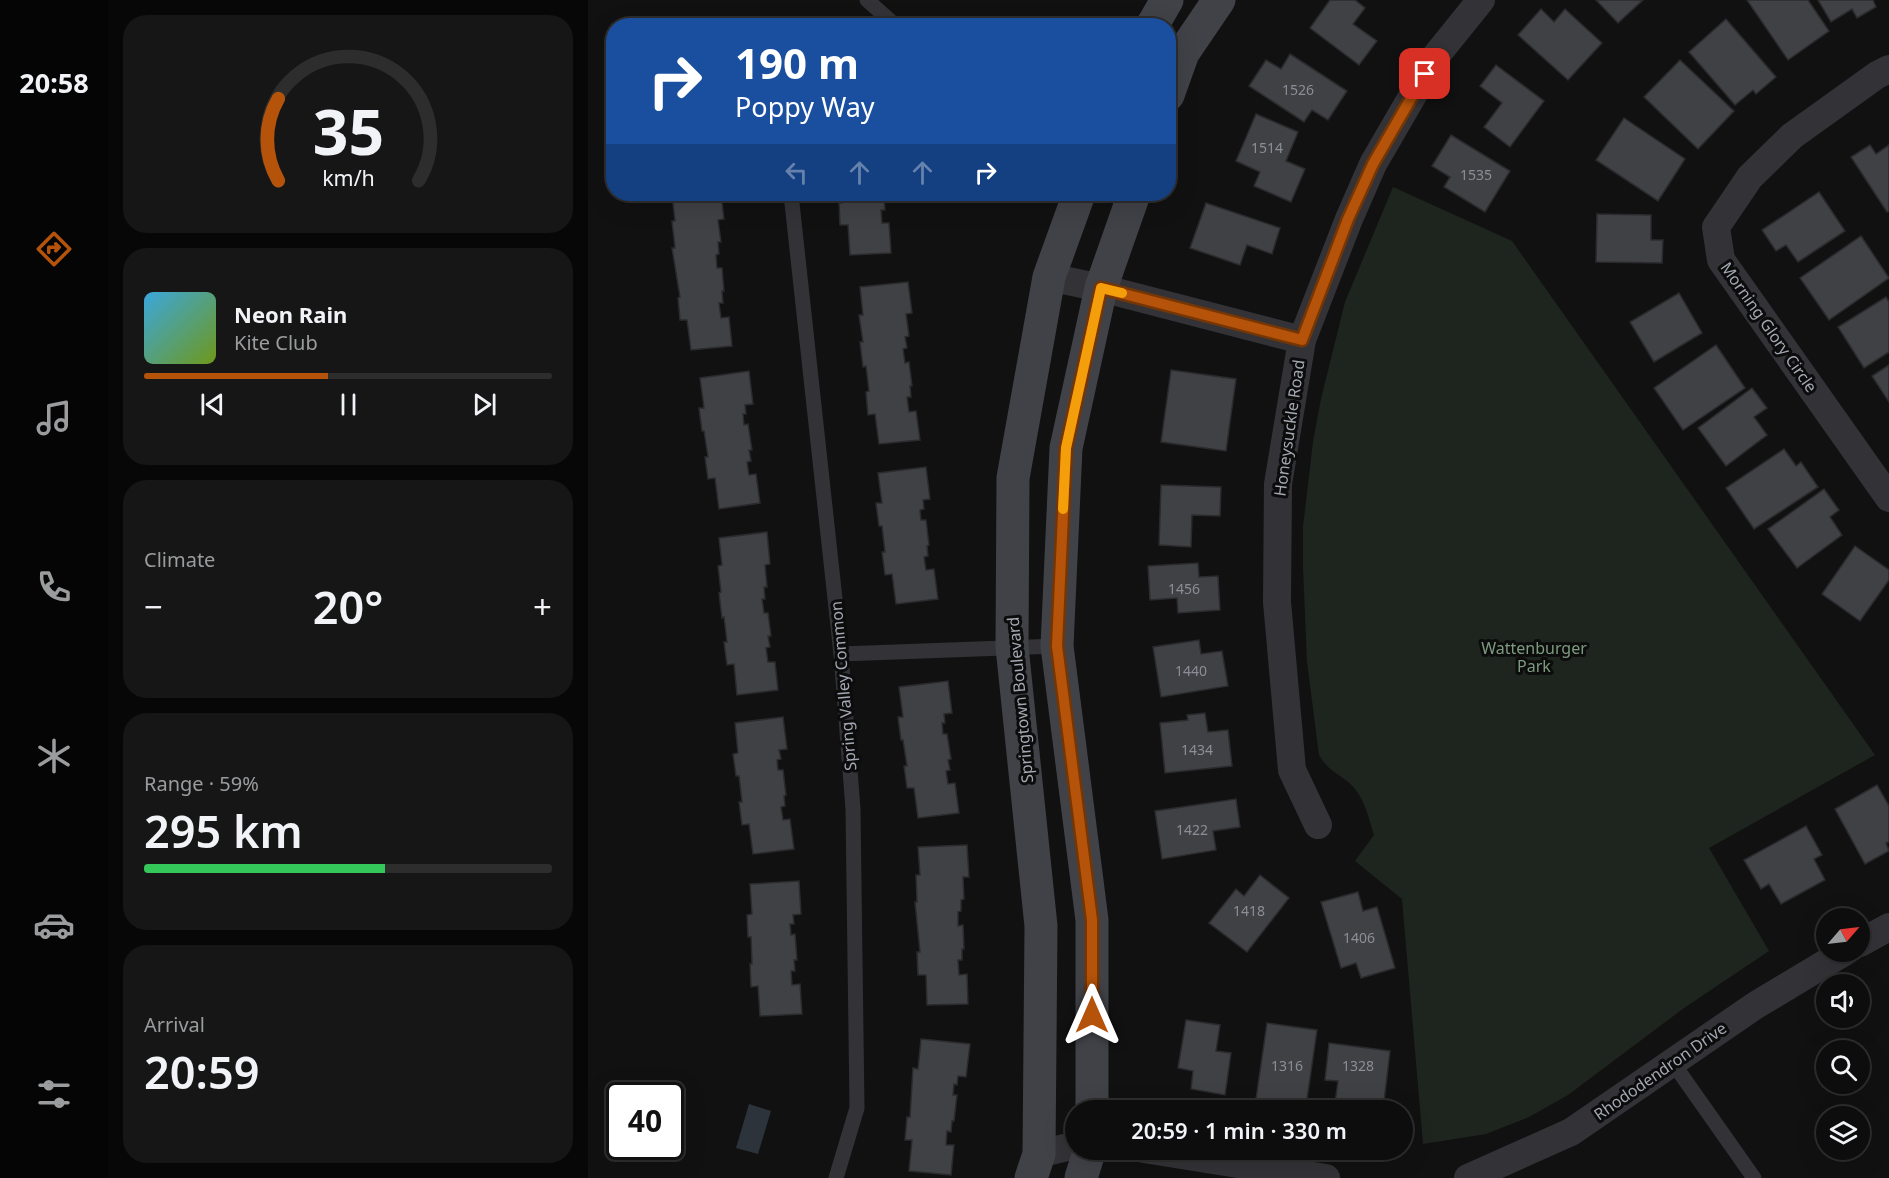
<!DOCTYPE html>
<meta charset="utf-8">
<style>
body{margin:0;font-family:"Noto Sans",sans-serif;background:#161617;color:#f1f3f6;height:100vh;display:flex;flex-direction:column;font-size:22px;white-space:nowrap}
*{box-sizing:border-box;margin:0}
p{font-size:20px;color:#9a9c9e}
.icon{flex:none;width:33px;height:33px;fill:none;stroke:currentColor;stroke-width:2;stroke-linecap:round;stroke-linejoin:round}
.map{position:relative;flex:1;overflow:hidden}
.side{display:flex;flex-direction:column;gap:15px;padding:15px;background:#070708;width:480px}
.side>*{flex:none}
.guide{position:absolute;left:18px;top:18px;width:570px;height:183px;border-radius:24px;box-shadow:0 6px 24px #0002,0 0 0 2px #2d2d2e;background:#1a4fa0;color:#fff;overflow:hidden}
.needle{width:39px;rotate:62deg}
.fabs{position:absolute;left:1228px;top:908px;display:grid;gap:12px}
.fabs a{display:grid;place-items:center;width:54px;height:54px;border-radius:50%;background:#0d0d0e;box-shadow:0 6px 24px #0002,0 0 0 2px #2d2d2e;font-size:30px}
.speed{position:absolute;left:18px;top:1082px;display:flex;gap:12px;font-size:30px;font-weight:700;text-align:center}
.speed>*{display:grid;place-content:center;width:78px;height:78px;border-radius:50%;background:#0d0d0e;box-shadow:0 6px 24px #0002,0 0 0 2px #2d2d2e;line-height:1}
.speed .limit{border:3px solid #111;border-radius:9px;background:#fff;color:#111}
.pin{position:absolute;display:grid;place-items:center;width:51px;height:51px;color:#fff;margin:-26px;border-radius:12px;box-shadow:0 3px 9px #0006}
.me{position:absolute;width:66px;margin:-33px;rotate:0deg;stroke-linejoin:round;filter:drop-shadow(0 0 4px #0008)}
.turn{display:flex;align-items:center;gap:21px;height:126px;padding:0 30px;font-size:27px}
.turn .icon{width:78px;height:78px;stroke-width:2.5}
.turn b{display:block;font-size:42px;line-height:51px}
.lanes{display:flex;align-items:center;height:57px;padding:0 30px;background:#0003;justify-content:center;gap:30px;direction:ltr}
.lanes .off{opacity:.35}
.big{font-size:45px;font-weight:600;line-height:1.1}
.side .card{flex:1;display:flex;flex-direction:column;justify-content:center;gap:9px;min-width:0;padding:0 21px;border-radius:24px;background:#161617}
.side .dial{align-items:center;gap:0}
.dial svg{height:156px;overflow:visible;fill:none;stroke:#2d2d2e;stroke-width:7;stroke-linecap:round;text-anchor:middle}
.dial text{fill:#f1f3f6;stroke:none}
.song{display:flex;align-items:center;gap:18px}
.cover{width:72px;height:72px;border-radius:9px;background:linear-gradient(135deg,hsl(200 70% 55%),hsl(80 70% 35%))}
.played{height:6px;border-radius:3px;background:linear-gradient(90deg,#b45309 45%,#2d2d2e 45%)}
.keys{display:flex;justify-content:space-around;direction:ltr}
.heat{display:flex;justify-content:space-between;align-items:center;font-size:33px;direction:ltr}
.charge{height:9px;border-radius:4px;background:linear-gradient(90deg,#34c759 59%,#2d2d2e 0)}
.trip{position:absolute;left:477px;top:1100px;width:348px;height:60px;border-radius:30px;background:#0d0d0e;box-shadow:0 6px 24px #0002,0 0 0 2px #2d2d2e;font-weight:600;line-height:60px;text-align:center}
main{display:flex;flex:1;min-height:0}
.tabs{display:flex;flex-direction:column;width:108px;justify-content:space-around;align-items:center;background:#050506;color:#9a9c9e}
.tabs .icon{width:42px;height:42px}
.tabs .selected{color:#b45309}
.tabs b{font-size:27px;color:#f1f3f6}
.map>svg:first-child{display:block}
.green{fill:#1e251f}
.water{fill:#2c333a}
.building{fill:#404145;stroke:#2b2b2e;stroke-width:1.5}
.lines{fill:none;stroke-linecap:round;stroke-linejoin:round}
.lane{stroke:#333337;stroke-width:15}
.street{stroke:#333337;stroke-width:28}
.secondary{stroke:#414247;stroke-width:33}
.route-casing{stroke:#753606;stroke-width:15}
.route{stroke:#b45309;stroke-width:10}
.slow{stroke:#f59e0b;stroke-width:10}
.labels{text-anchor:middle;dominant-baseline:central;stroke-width:6;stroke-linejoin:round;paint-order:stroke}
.number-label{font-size:14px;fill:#8b8e97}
.street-label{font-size:16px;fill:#a4a8b2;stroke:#0c0c0d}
.park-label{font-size:16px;fill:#7d9b7f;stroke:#0c0c0d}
</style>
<main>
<nav class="tabs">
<b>20:58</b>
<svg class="icon selected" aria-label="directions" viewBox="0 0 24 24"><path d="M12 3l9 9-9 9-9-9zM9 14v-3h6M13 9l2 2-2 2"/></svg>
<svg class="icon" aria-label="music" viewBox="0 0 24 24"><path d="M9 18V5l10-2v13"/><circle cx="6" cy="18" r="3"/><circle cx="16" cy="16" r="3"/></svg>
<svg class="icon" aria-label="phone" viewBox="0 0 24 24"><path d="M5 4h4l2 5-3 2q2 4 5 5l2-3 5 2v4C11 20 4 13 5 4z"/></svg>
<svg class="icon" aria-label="climate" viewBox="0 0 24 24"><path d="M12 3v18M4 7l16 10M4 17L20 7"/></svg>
<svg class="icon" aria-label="car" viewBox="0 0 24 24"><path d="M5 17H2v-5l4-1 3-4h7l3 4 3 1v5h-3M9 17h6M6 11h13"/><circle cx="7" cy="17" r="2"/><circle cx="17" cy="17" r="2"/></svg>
<svg class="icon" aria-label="filters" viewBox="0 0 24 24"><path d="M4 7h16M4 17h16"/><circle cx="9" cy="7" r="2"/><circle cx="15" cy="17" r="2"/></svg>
</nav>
<section class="side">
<div class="card dial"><svg viewBox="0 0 100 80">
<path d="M14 69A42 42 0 1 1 86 69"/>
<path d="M14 69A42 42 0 0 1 14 27" stroke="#b45309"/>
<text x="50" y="56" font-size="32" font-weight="700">35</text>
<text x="50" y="72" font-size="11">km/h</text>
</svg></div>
<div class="card">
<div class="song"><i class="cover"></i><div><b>Neon Rain</b><p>Kite Club</p></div></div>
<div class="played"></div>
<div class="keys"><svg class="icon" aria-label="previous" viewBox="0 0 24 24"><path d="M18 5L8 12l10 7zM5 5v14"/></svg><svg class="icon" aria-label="pause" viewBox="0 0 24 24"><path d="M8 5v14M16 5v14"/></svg><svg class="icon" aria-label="next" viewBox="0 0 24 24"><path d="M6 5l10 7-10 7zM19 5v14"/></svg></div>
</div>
<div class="card"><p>Climate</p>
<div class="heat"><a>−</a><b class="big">20°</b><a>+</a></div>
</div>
<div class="card"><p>Range · 59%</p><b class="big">295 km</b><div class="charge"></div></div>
<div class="card"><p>Arrival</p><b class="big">20:59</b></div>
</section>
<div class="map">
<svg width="1301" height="1178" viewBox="0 0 1301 1178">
<rect width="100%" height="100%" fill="#111112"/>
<!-- green -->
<path class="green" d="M805,187L924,241L1287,755L1121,848L1181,951L1096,1008L980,1095L941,1117L898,1134L835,1144L814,899L767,861L786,835C780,816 776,794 759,781C745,770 741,771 731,755L719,662L715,567V527L725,442L733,399L757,302Z"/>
<!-- water -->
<polygon class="water" points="161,1104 183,1111 170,1154 148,1148"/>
<!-- building -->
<g class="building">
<polygon points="742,0 767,0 777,8 765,24 789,41 771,65 722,28"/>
<polygon points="1008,0 1055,0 1030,23"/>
<polygon points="1159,0 1220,0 1241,31 1200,60"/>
<polygon points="1230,0 1285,0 1288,7 1269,18 1264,9 1243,22"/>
<polygon points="953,9 966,22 977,9 1014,43 980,80 930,35"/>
<polygon points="1138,19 1188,77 1168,94 1165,90 1147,105 1101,52"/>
<polygon points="702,54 759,91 740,120 724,110 716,122 661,86 678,60 693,69"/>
<polygon points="1092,60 1146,111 1110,149 1056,97"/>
<polygon points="908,65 956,101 922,147 896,127 914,103 892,86"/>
<polygon points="668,114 710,132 698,161 717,169 703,202 666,186 672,172 648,161"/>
<polygon points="1036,118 1097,159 1070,201 1008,160"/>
<polygon points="863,135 922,171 897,212 856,187 862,177 844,166"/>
<polygon points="1282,145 1288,154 1301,145 1301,211 1299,212 1263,157"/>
<polygon points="1231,192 1257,231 1210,262 1198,245 1188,251 1174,230"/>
<polygon points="84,194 133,194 136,219 130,220 133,242 130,242 131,254 128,255 129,268 134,268 136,291 134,291 135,303 131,303 133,318 141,317 144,346 103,350 99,320 92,320 90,298 92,297 84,248 87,248 84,221 87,221"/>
<polygon points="253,194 298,194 298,199 296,199 297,210 293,210 294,223 301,223 303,253 262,255 260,225 252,225 251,203 254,203"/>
<polygon points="618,203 692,228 684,254 659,245 652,265 602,248"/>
<polygon points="1009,214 1063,215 1063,240 1075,240 1074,263 1008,262"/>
<polygon points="1273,236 1301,278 1241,320 1212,278"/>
<polygon points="320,282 324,313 318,314 321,336 317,337 319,348 315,349 317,363 321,362 324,386 322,386 323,397 319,397 321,412 328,411 332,440 291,444 287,414 280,415 278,392 281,391 278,366 275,367 272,342 275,342 271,315 275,315 272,287"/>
<polygon points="1091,293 1114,333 1066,362 1042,322"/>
<polygon points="1298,297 1301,302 1301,352 1276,368 1250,327"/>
<polygon points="1128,345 1157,388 1095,430 1066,388"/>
<polygon points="1301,365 1301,402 1284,376"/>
<polygon points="583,370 648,379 638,451 573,442"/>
<polygon points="161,371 165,404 157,405 158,414 155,414 156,425 160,424 164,450 161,450 163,461 159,462 161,475 168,474 172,503 131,509 127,478 120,479 117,457 120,457 116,431 114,431 111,408 116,408 112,378"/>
<polygon points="1164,388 1179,408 1166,417 1179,435 1138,466 1110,428"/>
<polygon points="1196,449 1208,466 1213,462 1230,487 1166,529 1138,488"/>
<polygon points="338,467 342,499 335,500 336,509 332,510 333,520 338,520 341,545 339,546 340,556 336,557 338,570 346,569 350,599 308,604 304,574 297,575 294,552 297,552 294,526 291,526 288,503 294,503 290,473"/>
<polygon points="573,485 633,487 632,516 604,515 603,547 571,545"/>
<polygon points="1236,489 1251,510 1242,517 1254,535 1209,568 1180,529"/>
<polygon points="179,532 182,564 177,565 179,587 176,587 177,599 174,599 176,613 180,613 183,636 180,636 182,647 178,648 180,662 187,662 190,690 149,695 146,664 139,665 136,642 139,642 136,617 134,618 131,593 133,592 130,566 134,565 131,538"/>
<polygon points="1267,546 1301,570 1301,580 1272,621 1234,594"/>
<polygon points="610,563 611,577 630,576 632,610 590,613 589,598 562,600 560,566"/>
<polygon points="611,640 613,654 634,651 640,686 573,697 565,647"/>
<polygon points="360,681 364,713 356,714 357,723 354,723 355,734 359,734 363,759 360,760 362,770 358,771 360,784 367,783 371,813 330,818 326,788 319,788 316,766 319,766 315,740 313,740 310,717 315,717 311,687"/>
<polygon points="617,713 620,732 640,730 644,766 577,773 572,723 600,720 599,715"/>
<polygon points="195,717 199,749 191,750 193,759 189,760 190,770 195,770 198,795 196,796 197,806 193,807 195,820 202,819 206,849 165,854 161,824 154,825 151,802 154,802 151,776 148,776 145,754 150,753 147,723"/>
<polygon points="1289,785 1301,806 1301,842 1298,843 1301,851 1277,864 1247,809"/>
<polygon points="648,799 652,827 625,831 628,850 574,859 567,811"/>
<polygon points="1218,826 1234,855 1226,859 1237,880 1193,904 1181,884 1173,889 1156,860"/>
<polygon points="379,845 381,877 375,877 376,899 373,900 373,911 370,912 370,926 375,925 376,949 374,949 374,960 370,960 371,975 379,974 380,1004 339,1005 338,975 330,975 329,952 332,952 327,902 329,902 328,875 332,875 330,847"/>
<polygon points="672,875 701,898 659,952 621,923 648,889 656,896"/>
<polygon points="211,881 213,914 205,915 206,924 202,924 203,935 207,934 209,960 206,960 207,971 203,971 204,985 212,984 214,1014 172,1016 170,986 163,987 162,964 164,964 163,937 160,937 159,915 164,914 162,884"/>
<polygon points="770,892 775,911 789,907 807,968 773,978 768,963 753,968 733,902"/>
<polygon points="598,1020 632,1025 628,1051 643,1053 637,1095 603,1089 605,1071 590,1068"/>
<polygon points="679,1023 729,1030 718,1106 668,1099"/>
<polygon points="333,1039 382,1044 378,1077 370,1076 369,1085 366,1084 365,1095 369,1095 366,1121 364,1121 363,1132 359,1131 358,1145 366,1145 363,1175 321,1171 324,1140 317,1140 319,1117 322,1117 325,1068 330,1069"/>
<polygon points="741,1043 802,1051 795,1110 746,1110 750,1081 737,1080"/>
</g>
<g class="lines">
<!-- lane -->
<g class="lane">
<polyline points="279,0 308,26"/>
<polyline points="203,194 253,654 265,809 269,1108 248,1178"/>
<polyline points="253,654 469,646"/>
<polyline points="1085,1063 1166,1178"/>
</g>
<!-- street -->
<g class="street">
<polyline points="1301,69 1289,75 1204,136 1162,177 1128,227 1133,260 1301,498"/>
<polyline points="461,277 513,288 714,340"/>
<polyline points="730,825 704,770 689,602 690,484 714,340 761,219 785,164 847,57 893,0"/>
<polyline points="1272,943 1301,927"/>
<polyline points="556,1149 738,1178"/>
<polyline points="451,1154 488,1145"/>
<polyline points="880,1178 983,1132 1168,1005 1258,951"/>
</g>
<!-- secondary -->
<g class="secondary">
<polyline points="564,26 579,0"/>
<polyline points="580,95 595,53 631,0"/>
<polyline points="504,1110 504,920 469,646 478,448 513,288 546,194"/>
<polyline points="443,1178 451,1154 453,926 424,647 425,478 461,277 491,194"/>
<polyline points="493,1178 502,1149"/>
</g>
</g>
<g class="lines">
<!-- route casing -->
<g class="route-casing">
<polyline id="route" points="504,1015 504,920 469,646 478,448 513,288 714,340 760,219 785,164 837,74"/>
</g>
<!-- route -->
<use href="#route" class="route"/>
<!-- slow -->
<polyline class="slow" points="475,509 478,448 513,288 534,293"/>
</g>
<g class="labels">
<!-- number labels -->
<g class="number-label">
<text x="710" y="89">1526</text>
<text x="679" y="147">1514</text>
<text x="888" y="174">1535</text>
<text x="596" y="588">1456</text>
<text x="603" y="670">1440</text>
<text x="609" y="749">1434</text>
<text x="604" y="829">1422</text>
<text x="661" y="910">1418</text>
<text x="771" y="937">1406</text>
<text x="699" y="1065">1316</text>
<text x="770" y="1065">1328</text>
</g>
<!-- street labels -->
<g class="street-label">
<text transform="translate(1181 327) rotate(55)">Morning Glory Circle</text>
<text transform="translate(701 428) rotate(-82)">Honeysuckle Road</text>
<text transform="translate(255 686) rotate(-95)">Spring Valley Common</text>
<text transform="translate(432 700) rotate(-95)">Springtown Boulevard</text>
<text transform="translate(1072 1071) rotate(-35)">Rhododendron Drive</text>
</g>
<!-- park labels -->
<g class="park-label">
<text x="946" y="648">Wattenburger<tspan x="946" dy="18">Park</tspan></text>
</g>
</g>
</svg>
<div class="fabs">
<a><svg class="needle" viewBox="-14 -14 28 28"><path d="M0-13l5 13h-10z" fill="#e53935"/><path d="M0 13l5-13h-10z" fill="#9a9c9e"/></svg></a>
<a><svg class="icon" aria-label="sound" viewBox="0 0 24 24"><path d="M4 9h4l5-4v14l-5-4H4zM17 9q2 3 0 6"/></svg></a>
<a><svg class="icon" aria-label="search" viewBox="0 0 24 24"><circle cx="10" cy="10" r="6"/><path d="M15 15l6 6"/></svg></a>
<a><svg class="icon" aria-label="layers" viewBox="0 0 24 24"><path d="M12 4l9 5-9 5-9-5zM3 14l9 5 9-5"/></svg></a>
</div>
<div class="speed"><div class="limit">40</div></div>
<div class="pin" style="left:837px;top:74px;background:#d93025"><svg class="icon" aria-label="arrive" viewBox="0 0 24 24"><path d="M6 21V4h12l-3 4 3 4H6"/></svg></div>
<svg class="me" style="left:504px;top:1015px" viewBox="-20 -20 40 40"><path d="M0-17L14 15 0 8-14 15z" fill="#b45309" stroke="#fff" stroke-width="4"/></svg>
<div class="trip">20:59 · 1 min · 330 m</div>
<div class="guide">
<div class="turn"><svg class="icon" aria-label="right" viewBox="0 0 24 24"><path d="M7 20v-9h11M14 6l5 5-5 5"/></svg><div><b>190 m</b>Poppy Way</div></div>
<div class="lanes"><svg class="icon off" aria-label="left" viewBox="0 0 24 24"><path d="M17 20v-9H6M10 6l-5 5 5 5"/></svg><svg class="icon off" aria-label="ahead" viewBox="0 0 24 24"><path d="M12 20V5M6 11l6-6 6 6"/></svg><svg class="icon off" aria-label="ahead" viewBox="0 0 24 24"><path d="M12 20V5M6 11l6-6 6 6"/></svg><svg class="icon" aria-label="right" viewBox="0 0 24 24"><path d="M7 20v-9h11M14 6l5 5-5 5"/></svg></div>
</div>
</div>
</main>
